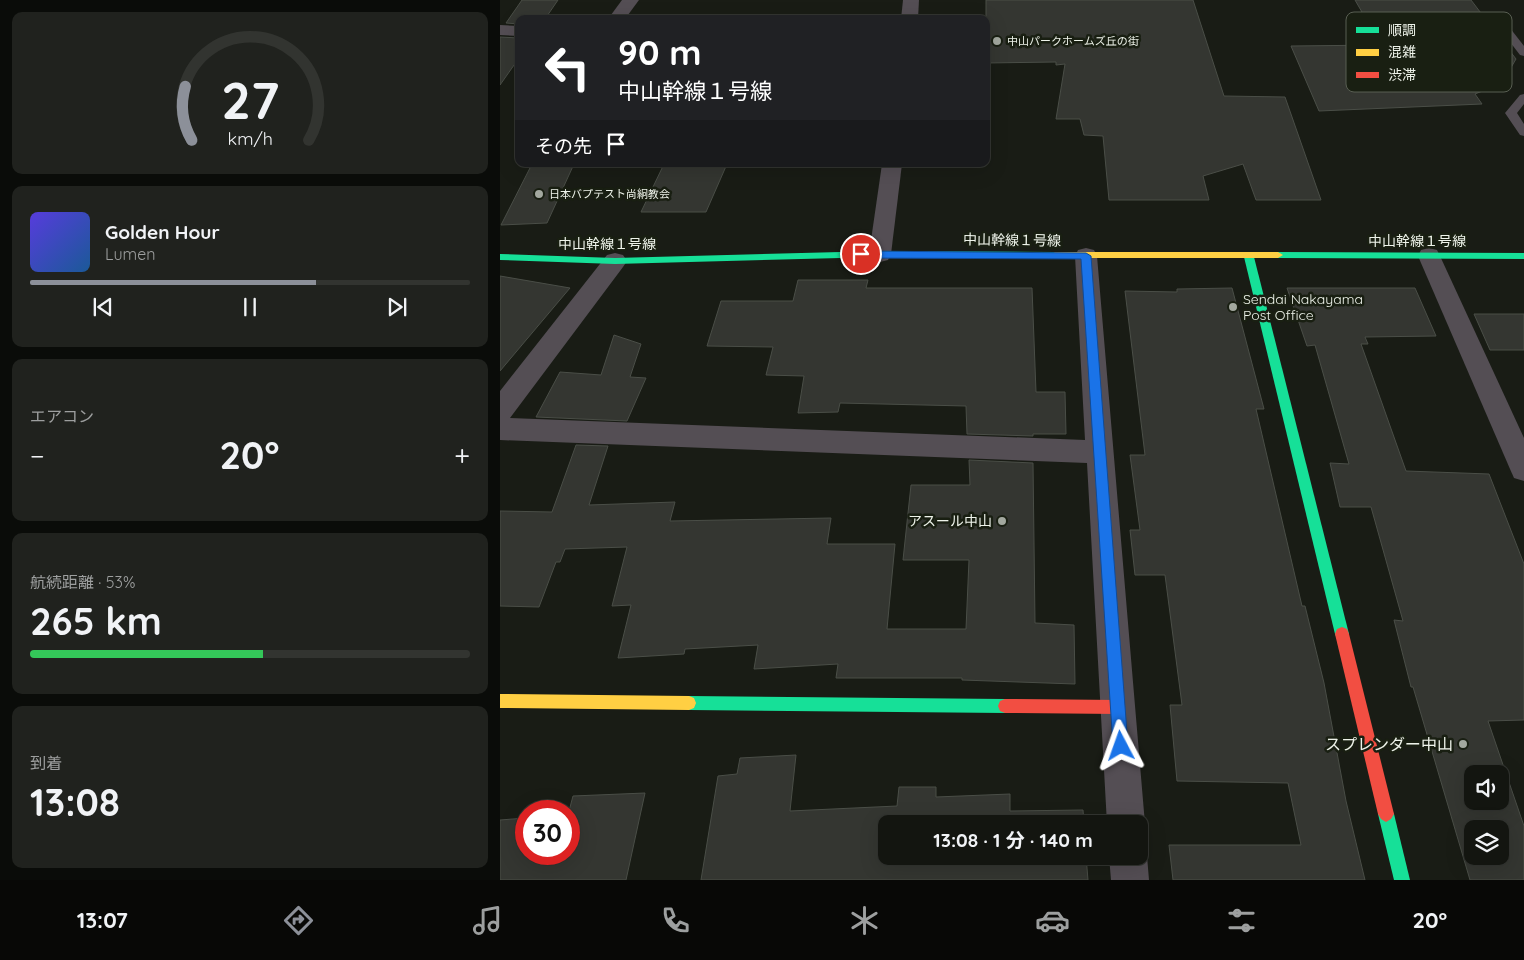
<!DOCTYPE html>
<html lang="ja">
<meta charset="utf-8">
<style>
body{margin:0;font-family:Quicksand,"Noto Sans JP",sans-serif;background:#20221e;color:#f1f3f6;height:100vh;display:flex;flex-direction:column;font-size:19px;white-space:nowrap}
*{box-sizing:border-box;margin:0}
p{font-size:16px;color:#9d9f9f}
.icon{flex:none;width:28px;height:28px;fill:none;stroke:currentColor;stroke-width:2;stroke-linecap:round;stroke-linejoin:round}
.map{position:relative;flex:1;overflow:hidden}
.side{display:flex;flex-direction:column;gap:12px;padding:12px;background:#0a0c09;width:500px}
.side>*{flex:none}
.top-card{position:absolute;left:15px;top:15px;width:475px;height:152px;border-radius:10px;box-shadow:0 5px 20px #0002,0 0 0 1px #323430;background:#202124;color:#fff;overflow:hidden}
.buttons{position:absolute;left:964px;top:765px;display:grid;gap:10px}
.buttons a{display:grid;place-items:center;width:45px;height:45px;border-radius:10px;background:#131510;box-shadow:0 5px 20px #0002,0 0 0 1px #323430;font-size:25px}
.speed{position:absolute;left:15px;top:800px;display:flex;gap:10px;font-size:25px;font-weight:700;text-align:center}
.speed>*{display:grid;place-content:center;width:65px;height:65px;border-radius:50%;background:#131510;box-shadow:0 5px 20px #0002,0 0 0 1px #323430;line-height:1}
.speed .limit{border:8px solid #d22;background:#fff;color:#111}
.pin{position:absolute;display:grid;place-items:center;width:42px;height:42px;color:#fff;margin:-21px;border:2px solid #fff;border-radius:50%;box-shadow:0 1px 5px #0007}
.me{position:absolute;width:55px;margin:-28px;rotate:356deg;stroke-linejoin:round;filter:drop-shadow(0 0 4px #0008)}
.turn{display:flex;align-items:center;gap:18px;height:105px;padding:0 20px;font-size:22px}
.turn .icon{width:65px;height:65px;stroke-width:2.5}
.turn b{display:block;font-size:35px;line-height:42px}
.then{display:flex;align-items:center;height:48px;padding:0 20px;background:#0003;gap:10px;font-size:19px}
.big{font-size:38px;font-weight:700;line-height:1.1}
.side .tile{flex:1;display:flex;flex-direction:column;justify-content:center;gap:8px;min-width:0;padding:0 18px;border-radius:10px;background:#20221e}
.side .dial{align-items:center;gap:0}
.dial svg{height:130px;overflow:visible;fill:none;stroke:#323430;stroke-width:7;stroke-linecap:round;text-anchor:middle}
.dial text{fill:#f1f3f6;stroke:none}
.song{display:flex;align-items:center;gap:15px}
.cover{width:60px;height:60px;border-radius:8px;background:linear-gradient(135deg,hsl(250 70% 55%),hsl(210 70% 35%))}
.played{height:5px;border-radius:2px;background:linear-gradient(90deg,#8c9099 65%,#323430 65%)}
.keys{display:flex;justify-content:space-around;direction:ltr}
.heat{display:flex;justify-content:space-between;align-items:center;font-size:28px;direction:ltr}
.charge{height:8px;border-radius:4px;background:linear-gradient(90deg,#34c759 53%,#323430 0)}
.trip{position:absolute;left:378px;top:815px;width:270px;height:50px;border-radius:10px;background:#131510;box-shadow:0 5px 20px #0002,0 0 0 1px #323430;font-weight:700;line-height:50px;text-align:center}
.dock{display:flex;height:80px;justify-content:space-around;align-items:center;background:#080806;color:#9d9f9f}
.dock .icon{width:35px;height:35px}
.dock .current{color:#8c9099}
.dock b{font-size:22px;color:#f1f3f6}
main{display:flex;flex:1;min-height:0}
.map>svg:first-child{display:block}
.building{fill:#343631;stroke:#4a4e47;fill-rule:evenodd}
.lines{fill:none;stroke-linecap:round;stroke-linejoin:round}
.lane{fill:#544e54;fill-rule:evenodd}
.street{fill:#544e54;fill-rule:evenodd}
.fast{fill:#16e098;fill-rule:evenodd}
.slow{fill:#ffcf43;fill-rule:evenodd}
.jam{fill:#f24e42;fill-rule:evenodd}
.route{fill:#1a73e8;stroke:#114b97}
.poi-dot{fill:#a3a89f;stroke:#191f12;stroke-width:2}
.labels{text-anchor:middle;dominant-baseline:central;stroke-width:5;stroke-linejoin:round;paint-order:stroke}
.far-poi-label{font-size:11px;fill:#eef3ea;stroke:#191f12;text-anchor:start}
.street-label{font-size:14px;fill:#eef3ea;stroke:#191f12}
.poi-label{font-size:14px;fill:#eef3ea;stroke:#191f12;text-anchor:start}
.near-poi-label{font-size:16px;fill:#eef3ea;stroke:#191f12;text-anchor:end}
.key{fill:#191f12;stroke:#595f53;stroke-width:1}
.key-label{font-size:14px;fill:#eef3ea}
</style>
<main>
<section class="side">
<div class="tile dial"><svg viewBox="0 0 100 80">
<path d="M14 69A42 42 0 1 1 86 69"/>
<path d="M14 69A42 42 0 0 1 10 36" stroke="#8c9099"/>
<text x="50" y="56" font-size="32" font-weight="700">27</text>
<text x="50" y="72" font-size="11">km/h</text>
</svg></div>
<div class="tile">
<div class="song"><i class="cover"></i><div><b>Golden Hour</b><p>Lumen</p></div></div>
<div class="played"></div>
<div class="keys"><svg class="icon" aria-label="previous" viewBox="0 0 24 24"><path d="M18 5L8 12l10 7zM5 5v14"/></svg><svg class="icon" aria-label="pause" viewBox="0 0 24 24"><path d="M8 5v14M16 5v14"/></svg><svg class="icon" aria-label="next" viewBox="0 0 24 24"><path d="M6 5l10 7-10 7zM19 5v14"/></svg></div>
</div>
<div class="tile"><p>エアコン</p>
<div class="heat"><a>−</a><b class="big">20°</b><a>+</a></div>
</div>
<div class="tile"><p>航続距離 · 53%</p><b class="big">265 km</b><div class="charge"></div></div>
<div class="tile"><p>到着</p><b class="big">13:08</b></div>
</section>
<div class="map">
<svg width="1024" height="880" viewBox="0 0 1024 880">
<rect width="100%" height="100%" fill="#191c15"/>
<!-- building -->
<g class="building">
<polygon points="22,0 58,0 45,19 19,19 19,24 6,23"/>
<polygon points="486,0 693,0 724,96 785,97 821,200 756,200 743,164 703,176 709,200 609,200 603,136 584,135 580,119 556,119 565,64 556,65 556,62 486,63"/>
<polygon points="855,0 971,0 1016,59 1002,83 975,94 982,104 819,111 791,46 881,45"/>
<polygon points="0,37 19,38 19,58 0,85"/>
<polygon points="32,164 74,164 47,223 1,225"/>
<polygon points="164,164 227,164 206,212 141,212"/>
<polygon points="0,276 70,288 0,371"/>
<polygon points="298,280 368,280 366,288 532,288 536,392 565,392 566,434 533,434 533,436 467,434 466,406 340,403 338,412 298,413 304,376 266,375 273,347 207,346 221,301 293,301"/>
<polygon points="732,288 764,409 756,409 802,606 805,606 824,683 846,801 865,880 673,880 669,845 801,845 788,783 677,781 670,705 682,705 665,575 635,575 630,530 640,530 630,455 645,455 625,291 677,292 677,289"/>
<path d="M787,288H915L936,336L865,337L868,344H861L906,471L989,474L1024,564V720L988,721L1024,826V880H970L913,687H911L894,620L903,621L871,507H840L830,463L849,464L815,345L807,346ZM972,774H1000V801H972ZM972,829H1000V856H972Z"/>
<polygon points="974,314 1024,314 1024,350 990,350"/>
<polygon points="114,335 141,344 130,377 146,378 127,421 36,417 60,372 101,375"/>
<polygon points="76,445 108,446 89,505 175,502 170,521 331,518 327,544 395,544 387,629 466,629 469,560 403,560 411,485 470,485 469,460 533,463 535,623 574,625 575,684 462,680 462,678 336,678 338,664 254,669 258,645 185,649 184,654 118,658 131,605 112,606 127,547 65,549 60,562 56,562 39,607 0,606 0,511 52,512"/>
<polygon points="296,755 290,811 397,806 399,787 436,787 436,797 510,794 510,811 583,810 584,824 386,824 386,856 586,856 588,880 201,880 218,776 237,774 240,758"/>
<polygon points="145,793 126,880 0,880 0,820 26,818 26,854 69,854 69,811 73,796"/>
</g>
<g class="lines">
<!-- lane -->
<g class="lane">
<polygon points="995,13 999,14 1024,46 1024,56 1020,55 990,16"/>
<polygon points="1024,94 1024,104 1017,113 1024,124 1024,136 1020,135 1005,113 1020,95"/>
</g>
<!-- street -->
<g class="street">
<polygon points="122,0 139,0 125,19 108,19"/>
<polygon points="403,0 419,0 418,19 401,19"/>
<polygon points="0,25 19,26 19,36 0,35"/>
<polygon points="382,164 402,164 391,254 388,260 380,262 372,260 369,254"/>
<polygon points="586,248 594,250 597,256 645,824 639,837 639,824 607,824 587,463 0,440 0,391 107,255 115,253 123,255 127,261 123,267 10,418 585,440 575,256 578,250"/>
<polygon points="929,248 937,250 940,256 1024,438 1024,481 1014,478 1010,469 918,256 921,250"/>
<polygon points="639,842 641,843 647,856 649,880 611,880 609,856 639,856"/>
</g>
<!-- fast -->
<g class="fast">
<polygon points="380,251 555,252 560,255 555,258 380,257 115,264 0,260 0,254 115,258"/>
<polygon points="778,252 1024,253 1024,259 778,258 773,255"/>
<polygon points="749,254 754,257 849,634 847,639 842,641 837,639 835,634 744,257"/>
<polygon points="189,696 505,699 510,701 512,706 510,711 505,713 189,710 184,708 182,703 184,698"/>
<polygon points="886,806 891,809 894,814 910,880 894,880 878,814 881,809"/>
</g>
<!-- slow -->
<g class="slow">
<polygon points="555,252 778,252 783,255 778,258 555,258 550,255"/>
<polygon points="0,694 189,696 194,698 196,703 194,708 189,710 0,708"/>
</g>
<!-- jam -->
<g class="jam">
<polygon points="842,627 847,629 849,634 894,814 891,819 886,822 881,819 878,814 835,634 837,629"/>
<polygon points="505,699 618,700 623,702 625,707 623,712 618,714 505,713 500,711 498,706 500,701"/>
</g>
</g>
<!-- route -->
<polygon class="route" points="361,251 586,253 591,256 628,746 626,751 621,753 615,751 613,746 581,259 361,258 356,254"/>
<!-- markers -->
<g class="poi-dot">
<circle cx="497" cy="41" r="5"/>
<circle cx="39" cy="194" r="5"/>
<circle cx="733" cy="307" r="5"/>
<circle cx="502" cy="521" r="5"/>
<circle cx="963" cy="744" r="5"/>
</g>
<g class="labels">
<!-- far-poi labels -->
<g class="far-poi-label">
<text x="507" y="41">中山パークホームズ丘の街</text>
<text x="49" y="194">日本バプテスト尚絅教会</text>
</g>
<!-- street labels -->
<g class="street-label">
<text transform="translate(512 240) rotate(1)">中山幹線１号線</text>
<text x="917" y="241">中山幹線１号線</text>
<text x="107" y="244">中山幹線１号線</text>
</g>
<!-- poi labels -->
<g class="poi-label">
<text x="743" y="299">Sendai Nakayama<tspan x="743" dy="16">Post Office</tspan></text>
<text x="492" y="521" text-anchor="end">アスール中山</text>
</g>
<!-- near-poi labels -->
<g class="near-poi-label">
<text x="953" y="744">スプレンダー中山</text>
</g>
</g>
<!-- legend -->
<rect x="846" y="12" width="166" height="80" rx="8" class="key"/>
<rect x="856" y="27" width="23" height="6" fill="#16e098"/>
<rect x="856" y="49" width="23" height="7" fill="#ffcf43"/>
<rect x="856" y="72" width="23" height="6" fill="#f24e42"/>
<g class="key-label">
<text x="888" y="35">順調</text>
<text x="888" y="57">混雑</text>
<text x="888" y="80">渋滞</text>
</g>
</svg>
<div class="buttons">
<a><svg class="icon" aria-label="sound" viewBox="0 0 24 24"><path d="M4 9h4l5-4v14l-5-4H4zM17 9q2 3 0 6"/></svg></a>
<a><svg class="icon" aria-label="layers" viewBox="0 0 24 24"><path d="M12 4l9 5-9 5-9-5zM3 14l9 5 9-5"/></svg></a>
</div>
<div class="speed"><div class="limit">30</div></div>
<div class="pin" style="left:361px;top:254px;background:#d93025"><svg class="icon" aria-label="arrive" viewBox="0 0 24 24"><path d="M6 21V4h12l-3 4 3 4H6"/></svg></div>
<svg class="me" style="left:621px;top:746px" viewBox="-20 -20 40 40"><path d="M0-17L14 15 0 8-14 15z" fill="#1a73e8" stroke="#fff" stroke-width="4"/></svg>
<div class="trip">13:08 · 1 分 · 140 m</div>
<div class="top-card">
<div class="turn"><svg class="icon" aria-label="left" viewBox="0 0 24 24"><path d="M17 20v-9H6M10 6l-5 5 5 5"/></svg><div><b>90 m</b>中山幹線１号線</div></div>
<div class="then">その先<svg class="icon" aria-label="arrive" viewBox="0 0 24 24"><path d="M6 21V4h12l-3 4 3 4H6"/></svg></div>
</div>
</div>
</main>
<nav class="dock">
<b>13:07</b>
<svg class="icon current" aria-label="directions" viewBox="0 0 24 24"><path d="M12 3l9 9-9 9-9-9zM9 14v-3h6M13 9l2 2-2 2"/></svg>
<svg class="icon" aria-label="music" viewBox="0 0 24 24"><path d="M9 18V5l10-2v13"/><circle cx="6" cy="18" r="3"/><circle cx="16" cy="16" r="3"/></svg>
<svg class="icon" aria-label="phone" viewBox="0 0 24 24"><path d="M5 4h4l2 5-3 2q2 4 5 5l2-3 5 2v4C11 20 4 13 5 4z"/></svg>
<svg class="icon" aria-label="climate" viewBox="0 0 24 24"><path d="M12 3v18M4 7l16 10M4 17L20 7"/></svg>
<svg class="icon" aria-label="car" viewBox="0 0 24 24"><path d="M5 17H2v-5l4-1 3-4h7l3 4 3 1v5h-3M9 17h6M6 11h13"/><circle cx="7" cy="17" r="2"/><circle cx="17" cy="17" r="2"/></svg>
<svg class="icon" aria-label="filters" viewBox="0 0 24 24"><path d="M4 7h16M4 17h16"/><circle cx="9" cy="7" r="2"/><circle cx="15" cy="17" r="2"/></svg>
<b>20°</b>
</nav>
